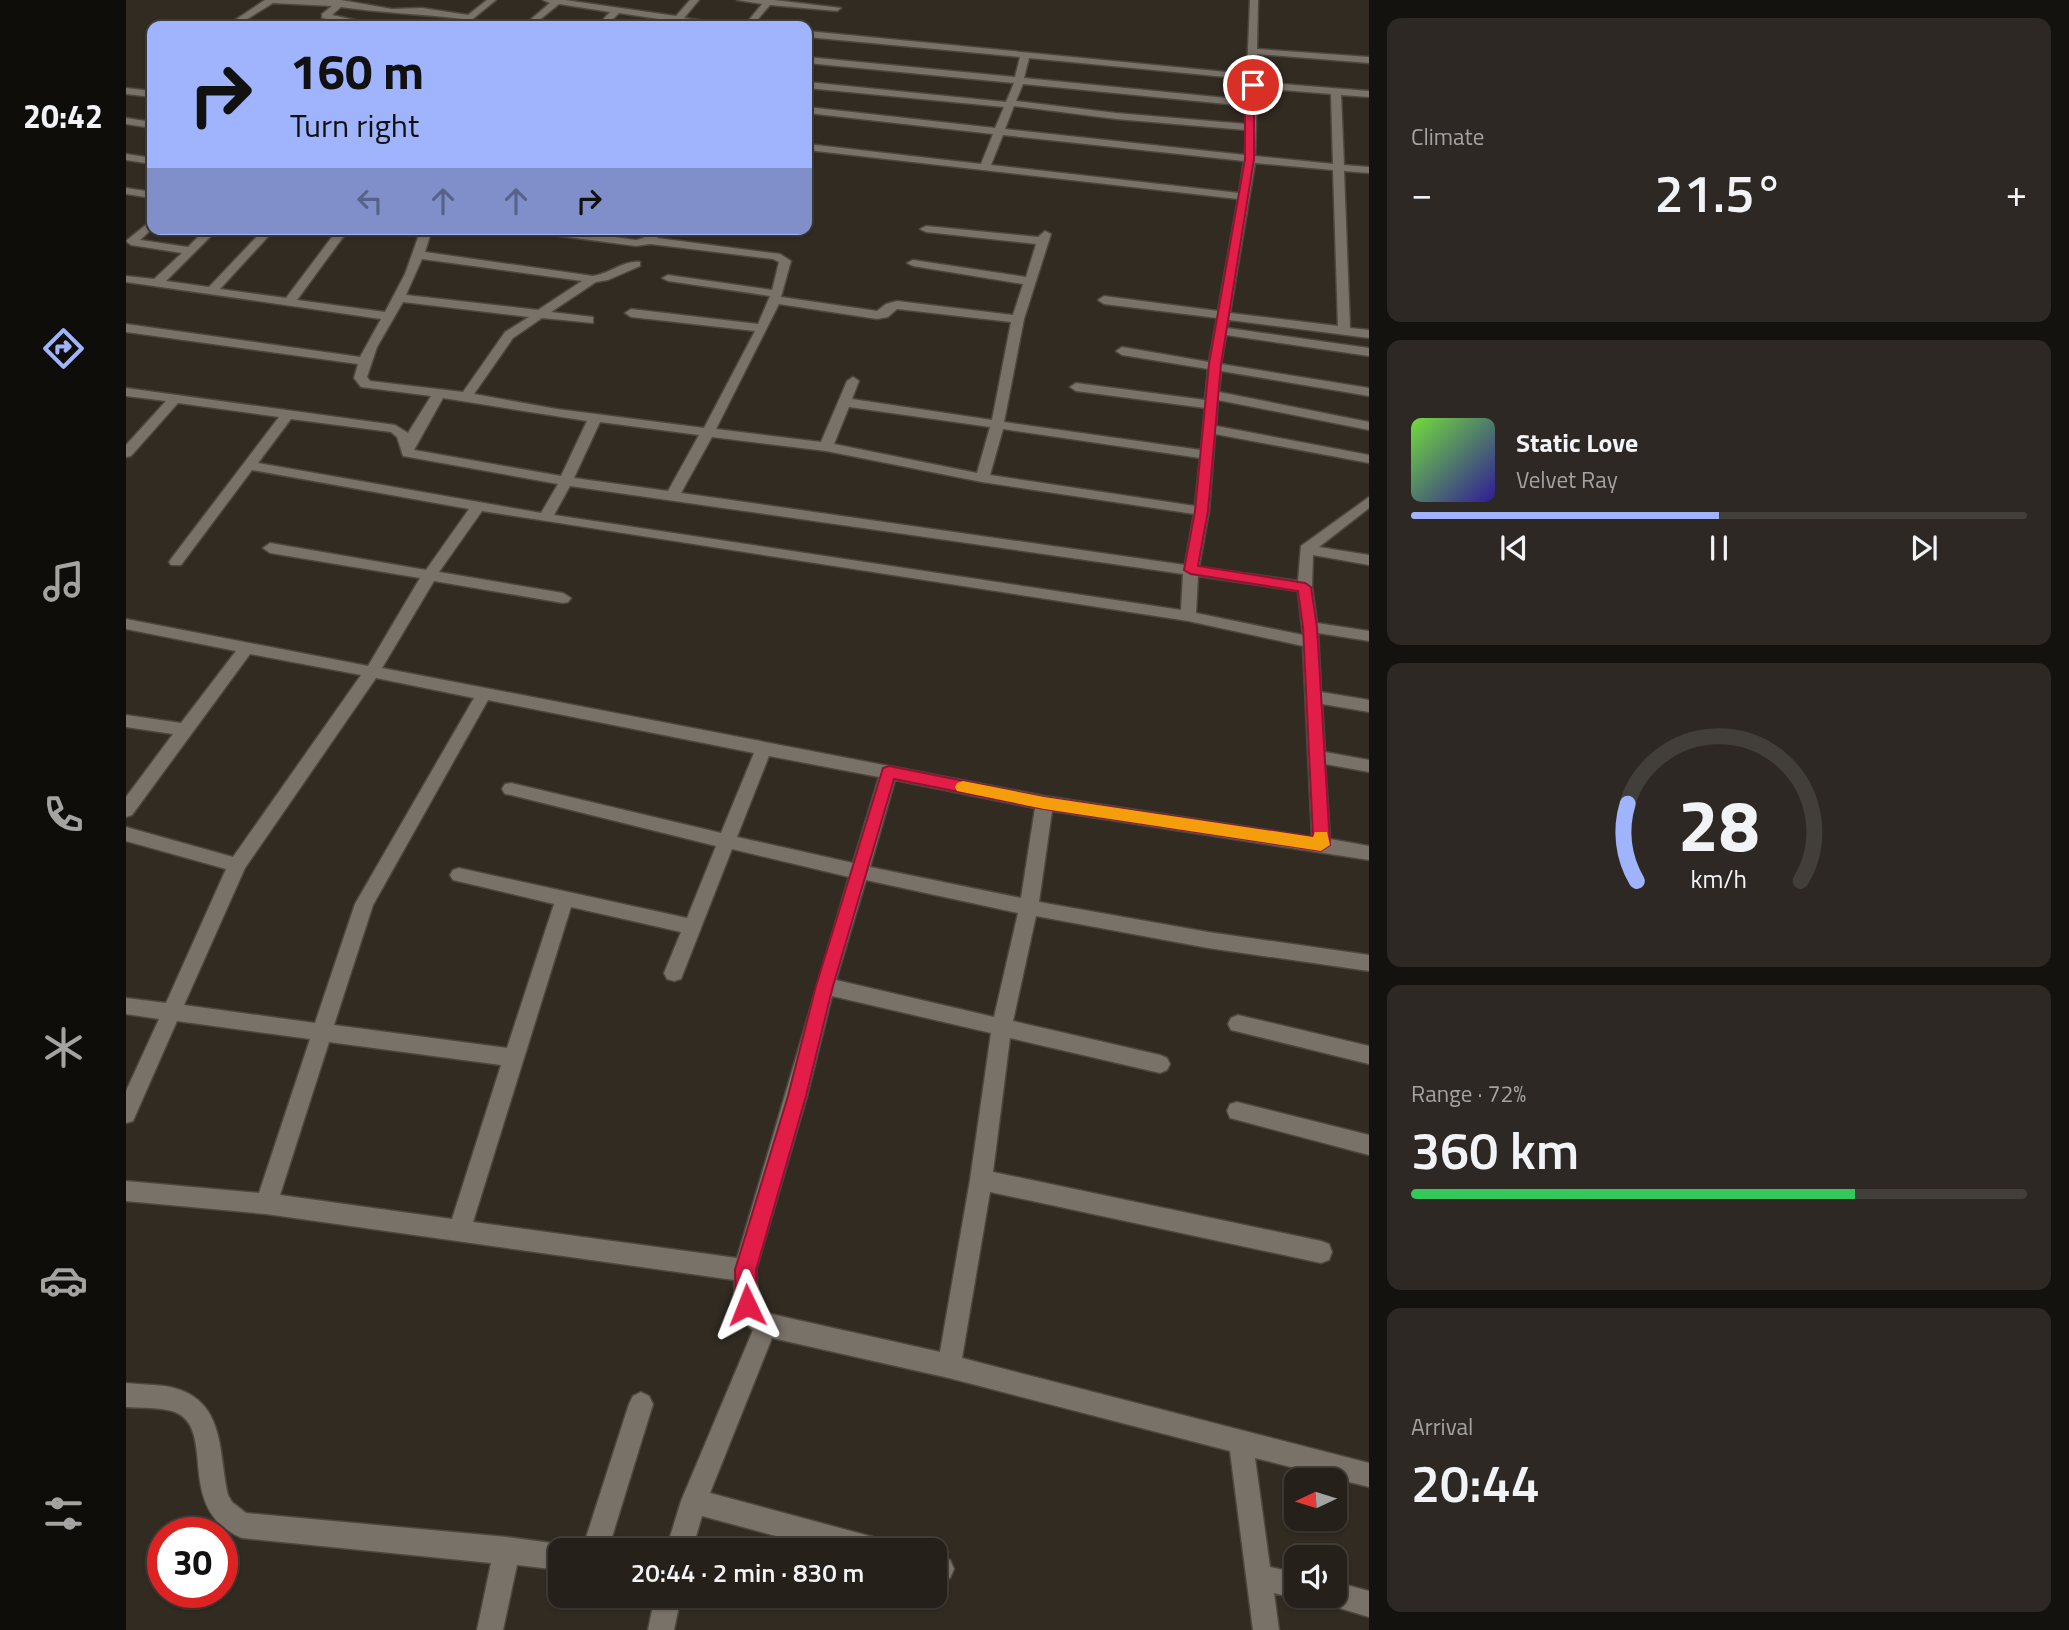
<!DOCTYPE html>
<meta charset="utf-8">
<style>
body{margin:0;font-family:"Titillium Web",sans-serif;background:#2d2823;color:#f1f3f6;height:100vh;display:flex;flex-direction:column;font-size:26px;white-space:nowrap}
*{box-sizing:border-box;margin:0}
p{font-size:23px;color:#a3a3a2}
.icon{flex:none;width:38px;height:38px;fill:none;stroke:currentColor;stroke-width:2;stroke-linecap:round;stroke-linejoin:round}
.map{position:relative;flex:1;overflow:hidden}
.drawer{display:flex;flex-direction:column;gap:18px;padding:18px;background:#14120e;width:700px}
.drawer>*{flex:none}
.banner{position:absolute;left:21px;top:21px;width:665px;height:214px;border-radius:14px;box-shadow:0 2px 5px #0004,0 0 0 2px #423e39;background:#a0b3fd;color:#111;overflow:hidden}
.needle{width:46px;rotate:266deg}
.tools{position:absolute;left:1158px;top:1468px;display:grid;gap:14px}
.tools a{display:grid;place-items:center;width:63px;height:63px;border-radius:14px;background:#25201a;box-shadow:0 2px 5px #0004,0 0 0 2px #423e39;font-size:35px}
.speed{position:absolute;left:21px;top:1517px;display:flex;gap:14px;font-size:35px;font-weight:700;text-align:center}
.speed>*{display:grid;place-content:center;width:91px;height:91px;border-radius:50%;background:#25201a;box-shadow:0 2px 5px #0004,0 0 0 2px #423e39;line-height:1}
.speed .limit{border:10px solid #d22;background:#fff;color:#111}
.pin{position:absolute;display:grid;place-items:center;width:60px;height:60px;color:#fff;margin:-30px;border:4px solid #fff;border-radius:50%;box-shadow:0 2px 7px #0007}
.me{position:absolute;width:77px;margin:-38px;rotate:358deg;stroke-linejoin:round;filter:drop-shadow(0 0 5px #0008)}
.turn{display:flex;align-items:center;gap:24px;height:147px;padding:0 28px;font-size:32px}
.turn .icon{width:91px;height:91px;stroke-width:2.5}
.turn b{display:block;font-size:49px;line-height:60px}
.lanes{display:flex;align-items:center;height:66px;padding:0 28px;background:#0003;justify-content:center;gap:35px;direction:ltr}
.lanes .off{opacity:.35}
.big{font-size:52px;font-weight:600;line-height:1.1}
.drawer .widget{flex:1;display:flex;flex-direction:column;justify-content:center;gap:10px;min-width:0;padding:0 24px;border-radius:14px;background:#2d2823}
.drawer .dial{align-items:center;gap:0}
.dial svg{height:182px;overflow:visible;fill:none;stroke:#423e39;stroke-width:7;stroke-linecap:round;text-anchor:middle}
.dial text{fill:#f1f3f6;stroke:none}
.song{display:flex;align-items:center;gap:21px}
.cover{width:84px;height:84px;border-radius:10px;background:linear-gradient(135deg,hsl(100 70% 55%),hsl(250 70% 35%))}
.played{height:7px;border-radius:4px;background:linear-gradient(90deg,#a0b3fd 50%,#423e39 50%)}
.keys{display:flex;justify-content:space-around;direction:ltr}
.heat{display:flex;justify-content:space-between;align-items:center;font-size:38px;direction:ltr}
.charge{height:10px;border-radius:5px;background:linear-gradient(90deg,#34c759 72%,#423e39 0)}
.trip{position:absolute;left:422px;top:1538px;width:399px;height:70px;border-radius:14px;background:#25201a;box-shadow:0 2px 5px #0004,0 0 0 2px #423e39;font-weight:600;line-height:70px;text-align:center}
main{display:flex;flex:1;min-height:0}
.menu{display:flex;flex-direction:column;width:126px;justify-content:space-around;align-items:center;background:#0f0d0a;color:#a3a3a2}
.menu .icon{width:49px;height:49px}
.menu .selected{color:#a0b3fd}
.menu b{font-size:32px;color:#f1f3f6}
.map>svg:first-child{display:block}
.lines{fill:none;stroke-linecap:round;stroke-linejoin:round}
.minor-casing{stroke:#4d4740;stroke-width:3}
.minor{fill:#797268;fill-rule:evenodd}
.route{fill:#e11d48;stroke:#92132f;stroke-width:2}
.slow{fill:#f59e0b}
</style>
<main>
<nav class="menu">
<b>20:42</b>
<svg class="icon selected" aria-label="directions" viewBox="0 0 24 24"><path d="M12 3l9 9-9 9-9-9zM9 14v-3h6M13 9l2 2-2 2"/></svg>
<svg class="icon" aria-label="music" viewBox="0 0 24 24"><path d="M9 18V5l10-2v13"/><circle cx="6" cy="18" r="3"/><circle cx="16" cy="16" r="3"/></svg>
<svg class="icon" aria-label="phone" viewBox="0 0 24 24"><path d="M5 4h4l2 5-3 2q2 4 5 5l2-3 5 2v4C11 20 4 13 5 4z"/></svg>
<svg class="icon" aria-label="climate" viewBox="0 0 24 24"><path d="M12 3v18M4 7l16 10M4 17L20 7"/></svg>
<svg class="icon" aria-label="car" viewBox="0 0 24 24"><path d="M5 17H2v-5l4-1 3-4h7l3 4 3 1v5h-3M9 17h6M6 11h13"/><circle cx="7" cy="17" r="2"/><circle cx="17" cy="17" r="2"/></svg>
<svg class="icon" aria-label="filters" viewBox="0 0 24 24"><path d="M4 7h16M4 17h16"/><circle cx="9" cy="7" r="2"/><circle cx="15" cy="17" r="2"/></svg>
</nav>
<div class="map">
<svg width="1243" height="1630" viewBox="0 0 1243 1630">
<rect width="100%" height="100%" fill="#312b22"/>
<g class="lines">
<!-- minor casing -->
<g class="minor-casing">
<g id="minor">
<path d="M139,0H215L266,9L296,8L342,15L361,0H370L338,26L332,24L337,19C296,14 256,13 215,7L206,15L257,26H240L196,18V14L206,6L147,3L110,26H100Z"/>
<polygon points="417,0 439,0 550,16 564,0 573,0 558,18 616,26 554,23 551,26 542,26 546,21 493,13 480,26 471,26 484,12 433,4 406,26 397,26 424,3"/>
<polygon points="611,0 648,0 715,8 711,11 644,5 626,26 618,26 636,4"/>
<path d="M1124,0H1132L1131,49L1243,57V63L1131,54V82L1243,91V97L1215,95L1218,165L1243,167V173L1218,171L1224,328L1243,330V338L1103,320L1101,328L1243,348V356L1100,335L1095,364L1243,388V396L1095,371L1093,392L1243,422V430L1092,400L1090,426L1243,455V463L1089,434L1083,511L1073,567L1172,581L1175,546L1243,497V508L1193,547L1243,555V565L1187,555L1186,587L1191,623L1243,631V641L1192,633L1195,692L1243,700V712L1196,704L1199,752L1243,760V772L1199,764L1204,839L1243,846V860L926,811L913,902L1082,932L1243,955V971L1082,948L910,916L887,1021L1034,1055L1041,1058L1044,1064L1041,1070L1034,1073L884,1038L867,1172L1195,1241L1203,1244L1206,1252L1203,1260L1195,1263L864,1192L836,1358L1243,1463V1487L1129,1458L1144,1567L1171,1573V1596H1178L1171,1599L1148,1593L1153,1630H1127L1104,1451L823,1378L646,1338L584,1493L747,1537L756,1541L760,1550H702L576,1516L566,1550H540L555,1501L627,1330C606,1316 610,1303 608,1280L140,1214L0,1201V1181L133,1193L184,1039L51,1021L7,1121L0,1123V1091L33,1019L0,1014V998L40,1003L100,869L0,841V827L107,857L235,675L124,654L6,815L0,817V797L47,734L0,727V715L55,723L110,651L0,629V619L242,666L294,578L144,553L137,548L144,543L300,570L343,509L126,470L55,565H45L43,562L45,559L153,417L52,403L5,456L0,457V445L40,401L0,396V388L269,425L282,433L305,396L235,387L228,378L232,364L0,332V324L234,357L255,319L0,282V276L28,279L56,253L5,245L0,241L26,220V229L14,240L62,247L80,229H92L40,281L83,287L138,229H149L94,289L160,298L212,229H223L171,300L259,312L279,274L295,229H306L299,252L467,276C483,274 498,260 514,262V266L482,280L470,282L425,312L467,317V323L416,318L387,338L348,394L431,409L578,428L629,331L505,317L499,313L505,309L632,324L644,296L542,281L536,278L542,275L646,290L653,262L647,259L524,244L510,246L404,232L399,229H431L510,240L517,238L529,230L535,233L531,238L654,254L665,261L655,297L751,311L760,304L771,301L887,315L897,284L787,266L781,263L787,260L900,277L910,244L800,232L794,229L800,226L912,237L919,231L925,234L898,319L878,422L1075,450L1079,408L950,391L944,387L950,383L1079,400L1082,369L996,355L990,351L996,347L1083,362L1091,318L978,304L972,300L978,296L1092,311L1112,199L681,150V144L855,164L867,134L681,113V107L869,128L878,107L681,88V82L880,102L888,83L681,63V57L889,77L894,57L681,37V31L1121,74ZM903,58L1121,79V100L898,78ZM897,84L1121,106L1120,124L990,113L890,101ZM1131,88L1205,94L1207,164L1129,156ZM888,106L990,119L1120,130L1119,155L879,129ZM877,135L1118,161L1113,193L865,165ZM1129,163L1207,170L1212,326L1104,313ZM296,259L456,281L412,310L280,295ZM277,302L403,317L379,332L337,392L244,381L241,377L251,347ZM653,304L751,319L762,317L771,309L885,322L866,420L726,399L733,381L727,377L721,381L695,442L590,429ZM317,398L461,421L435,476L288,450ZM723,407L864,427L851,473L708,444ZM165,419L265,432L271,437L277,456L432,484L415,513L132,463ZM474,422L573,435L542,491L448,478ZM877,429L1074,458L1069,506L864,475ZM586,437L700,451L856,482L1068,514L1059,565L555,493ZM444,486L1057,574L1055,610L428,515ZM356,511L1062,621L1177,646L1186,837L918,796L256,668L308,581L437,603L442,602L445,598L437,593L313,572ZM1072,576L1172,591L1177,635L1070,613ZM250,678L348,698L229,904L189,1023L58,1005L119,868ZM362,700L628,753L595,833L385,783L379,784L376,789L379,794L385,795L590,846L561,918L333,868L327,870L324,875L327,880L428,904L381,1048L208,1025L247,905ZM643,756L753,777L727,863L611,837ZM769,780L909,808L895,898L744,867ZM606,849L723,877L611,1258L347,1222L445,907L555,932L538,973L541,979L548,981L555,979ZM740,880L892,913L868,1017L710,980ZM706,996L865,1033L844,1180L814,1352L645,1314L633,1307L630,1270L681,1096ZM203,1042L375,1065L326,1219L154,1195Z"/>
<polygon points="0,88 26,91 26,97 0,94"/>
<polygon points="0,118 26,122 26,128 0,124"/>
<polygon points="0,154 26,158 26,164 0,160"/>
<polygon points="0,188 26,192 26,198 0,194"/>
<polygon points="1112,1015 1243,1046 1243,1064 1105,1030 1102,1024 1105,1018"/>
<polygon points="1111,1102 1243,1135 1243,1155 1104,1118 1101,1111 1104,1104"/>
<path d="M0,1383C15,1385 30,1384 44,1387C100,1399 92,1452 102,1495L106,1502L120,1513L381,1537L434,1544L444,1550H434V1570L391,1565L377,1630H351L365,1563L116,1538C47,1509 92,1430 49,1412C34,1407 15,1408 0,1407Z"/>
<polygon points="515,1392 523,1396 527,1404 482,1550 456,1550 503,1404 507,1396"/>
<polygon points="808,1554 824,1560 828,1569 824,1578 815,1582 808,1580"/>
<polygon points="1209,1582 1243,1591 1243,1617 1200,1604 1196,1596 1209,1596"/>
<polygon points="529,1596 555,1596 548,1630 522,1630"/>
</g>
</g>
<!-- minor -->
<use href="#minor" class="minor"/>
</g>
<!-- route -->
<polygon class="route" points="1127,82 1131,85 1128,103 1128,159 1095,364 1082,511 1072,566 1179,583 1185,587 1191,627 1204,845 1195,851 918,809 768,779 707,986 680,1096 630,1270 631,1305 628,1313 621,1316 614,1313 610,1305 609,1270 662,1096 690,986 757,768 763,766 918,797 1187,837 1177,627 1172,591 1065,574 1058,570 1069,511 1083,364 1119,159 1119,103 1123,85"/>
<!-- slow -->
<polygon class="slow" points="837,781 918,797 1187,837 1189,832 1201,832 1204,845 1195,851 918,809 831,791 829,787 831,783"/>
</svg>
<div class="tools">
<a><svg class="needle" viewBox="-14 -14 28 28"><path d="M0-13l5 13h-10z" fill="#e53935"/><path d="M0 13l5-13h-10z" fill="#a3a3a2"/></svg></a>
<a><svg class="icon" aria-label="sound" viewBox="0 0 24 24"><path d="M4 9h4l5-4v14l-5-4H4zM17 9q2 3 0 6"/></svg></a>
</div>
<div class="speed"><div class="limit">30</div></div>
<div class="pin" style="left:1127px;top:85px;background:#d93025"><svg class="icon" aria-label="arrive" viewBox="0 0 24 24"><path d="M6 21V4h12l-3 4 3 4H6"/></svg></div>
<svg class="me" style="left:621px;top:1305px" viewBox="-20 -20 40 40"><path d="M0-17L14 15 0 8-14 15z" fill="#e11d48" stroke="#fff" stroke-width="4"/></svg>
<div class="trip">20:44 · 2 min · 830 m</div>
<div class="banner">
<div class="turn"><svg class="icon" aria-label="right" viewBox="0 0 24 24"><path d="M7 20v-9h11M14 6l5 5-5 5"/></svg><div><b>160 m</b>Turn right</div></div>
<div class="lanes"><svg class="icon off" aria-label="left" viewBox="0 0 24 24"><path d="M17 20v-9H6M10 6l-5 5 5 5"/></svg><svg class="icon off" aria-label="ahead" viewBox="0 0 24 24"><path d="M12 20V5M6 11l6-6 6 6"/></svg><svg class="icon off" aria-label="ahead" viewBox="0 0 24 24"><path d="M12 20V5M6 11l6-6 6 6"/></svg><svg class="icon" aria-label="right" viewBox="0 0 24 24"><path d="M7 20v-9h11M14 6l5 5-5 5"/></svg></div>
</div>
</div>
<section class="drawer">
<div class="widget"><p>Climate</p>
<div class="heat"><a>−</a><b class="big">21.5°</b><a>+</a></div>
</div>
<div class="widget">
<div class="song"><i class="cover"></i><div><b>Static Love</b><p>Velvet Ray</p></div></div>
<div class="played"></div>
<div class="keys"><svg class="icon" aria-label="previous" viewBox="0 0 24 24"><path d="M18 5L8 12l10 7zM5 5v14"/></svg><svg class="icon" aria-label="pause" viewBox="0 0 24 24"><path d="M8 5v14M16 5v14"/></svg><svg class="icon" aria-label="next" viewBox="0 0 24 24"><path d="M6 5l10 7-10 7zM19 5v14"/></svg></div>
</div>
<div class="widget dial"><svg viewBox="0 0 100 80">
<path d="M14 69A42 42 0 1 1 86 69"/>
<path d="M14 69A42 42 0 0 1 10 35" stroke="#a0b3fd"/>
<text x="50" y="56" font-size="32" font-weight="700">28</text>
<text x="50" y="72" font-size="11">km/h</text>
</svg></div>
<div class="widget"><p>Range · 72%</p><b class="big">360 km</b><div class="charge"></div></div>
<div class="widget"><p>Arrival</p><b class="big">20:44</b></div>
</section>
</main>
